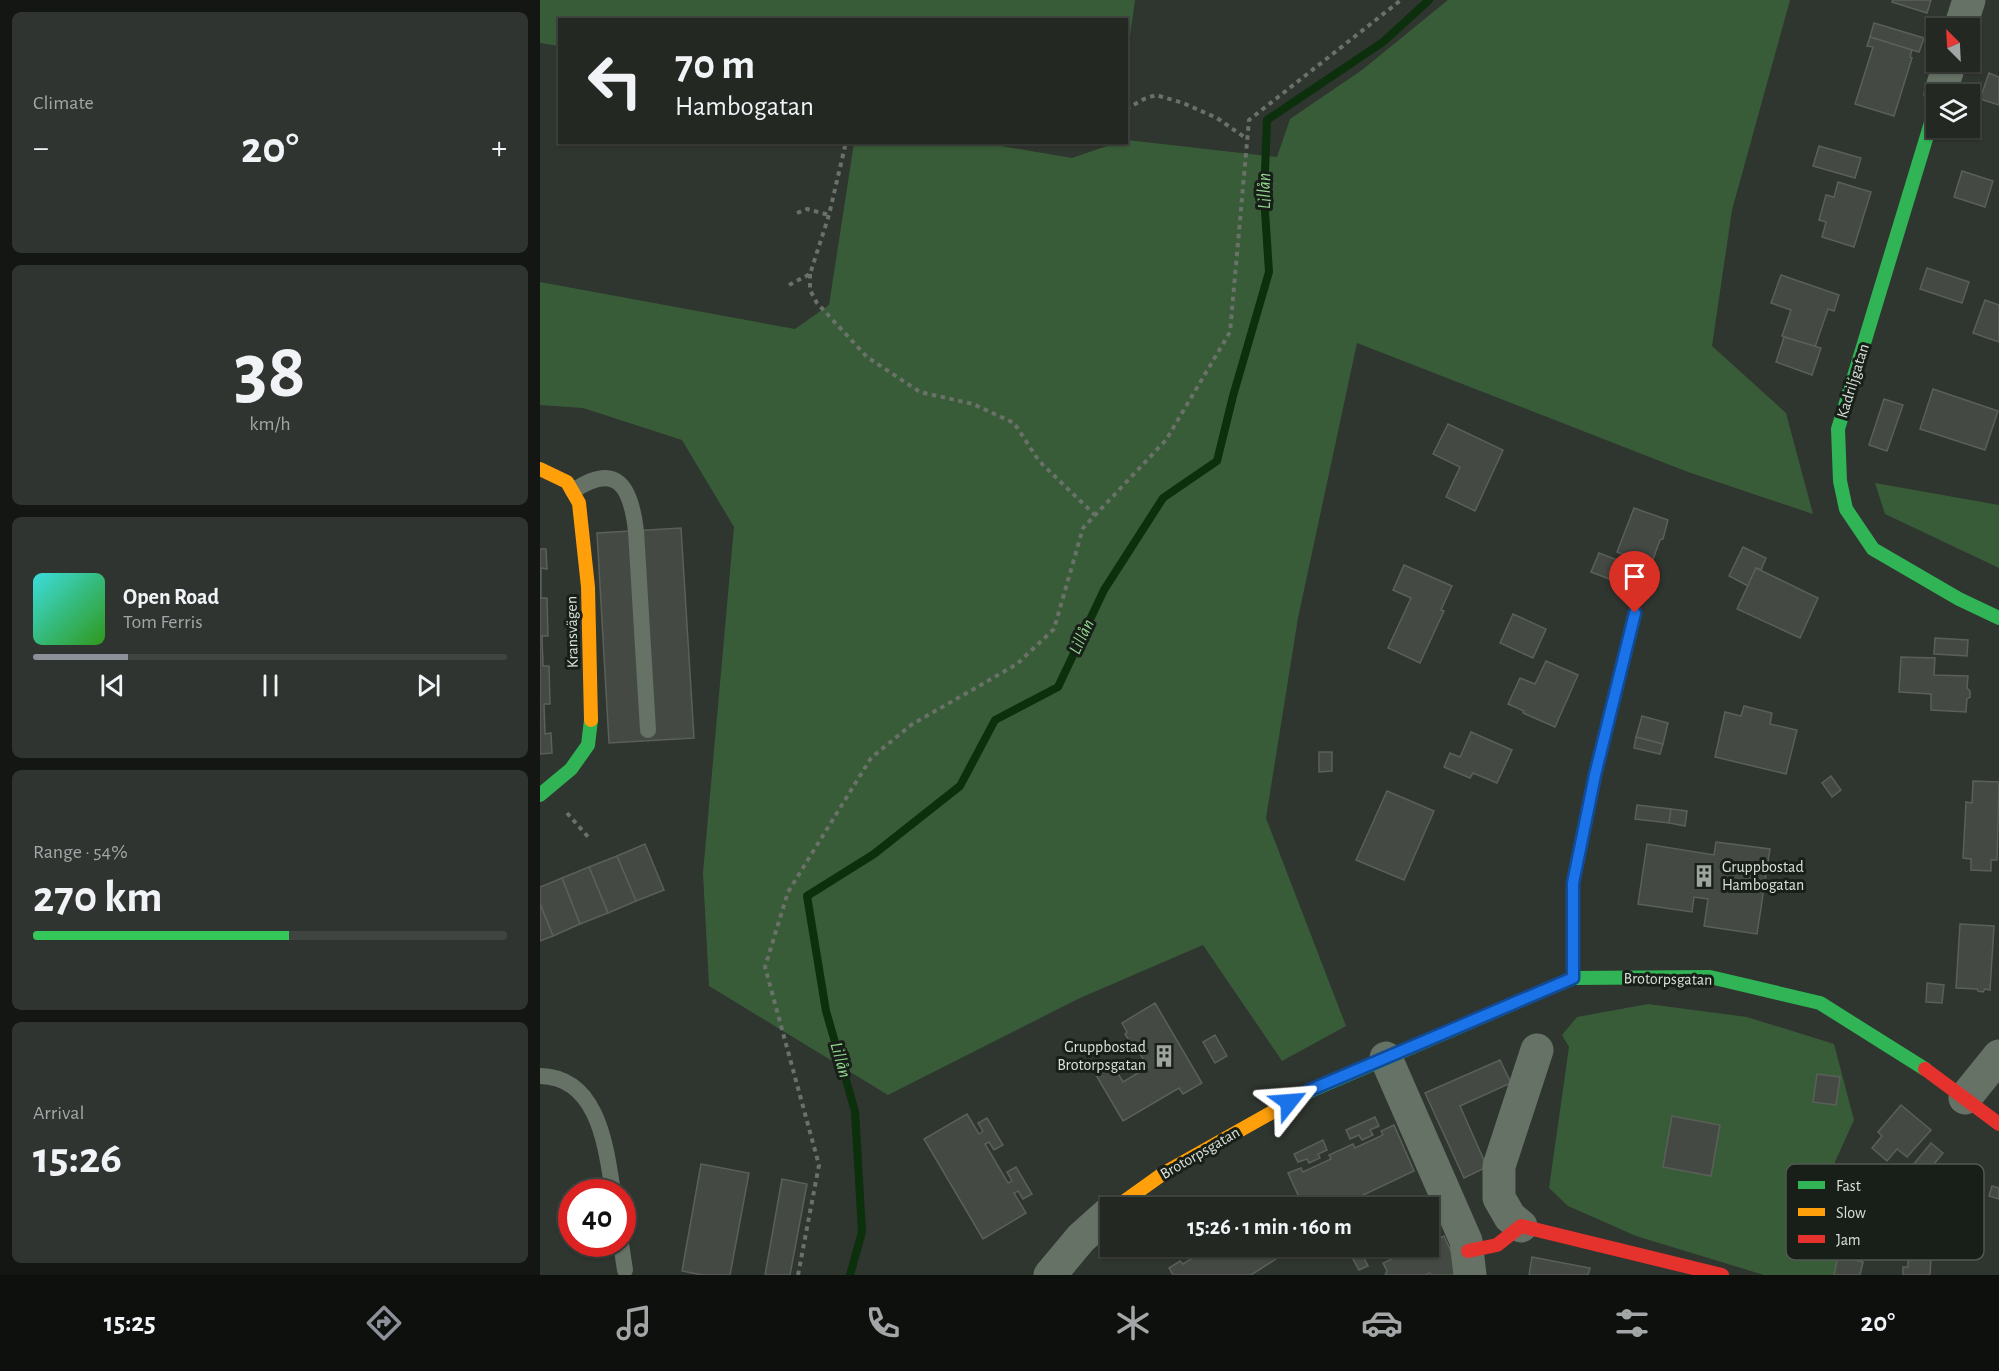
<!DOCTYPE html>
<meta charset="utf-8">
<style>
body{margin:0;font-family:"Alegreya Sans",sans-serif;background:#2f3430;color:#f1f3f6;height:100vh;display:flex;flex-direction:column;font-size:22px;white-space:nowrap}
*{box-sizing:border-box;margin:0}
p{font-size:20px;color:#a3a6a6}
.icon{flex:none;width:33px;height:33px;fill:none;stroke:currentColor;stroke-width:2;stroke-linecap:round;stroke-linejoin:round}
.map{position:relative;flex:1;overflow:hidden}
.sheet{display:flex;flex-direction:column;gap:12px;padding:12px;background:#131613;width:540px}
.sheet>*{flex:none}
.top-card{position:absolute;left:18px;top:18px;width:570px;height:126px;border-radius:0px;box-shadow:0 2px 4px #0004,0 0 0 2px #404441;background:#232823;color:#f1f3f6;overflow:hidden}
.needle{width:39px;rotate:336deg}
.controls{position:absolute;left:1386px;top:18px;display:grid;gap:12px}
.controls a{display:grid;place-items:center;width:54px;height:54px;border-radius:0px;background:#232823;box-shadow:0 2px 4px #0004,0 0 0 2px #404441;font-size:30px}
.speed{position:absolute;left:18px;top:1179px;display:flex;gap:12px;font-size:30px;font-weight:700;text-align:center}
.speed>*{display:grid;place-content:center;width:78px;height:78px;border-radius:50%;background:#232823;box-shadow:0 2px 4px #0004,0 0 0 2px #404441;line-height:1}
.speed .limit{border:9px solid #d22;background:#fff;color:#111}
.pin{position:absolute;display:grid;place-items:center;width:51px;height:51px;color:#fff;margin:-62px -26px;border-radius:50% 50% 50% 0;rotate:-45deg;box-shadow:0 0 6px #0007}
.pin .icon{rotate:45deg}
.me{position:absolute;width:66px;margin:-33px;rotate:62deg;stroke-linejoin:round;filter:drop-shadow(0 0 4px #0008)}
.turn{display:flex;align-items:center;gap:21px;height:126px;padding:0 18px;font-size:27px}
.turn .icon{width:78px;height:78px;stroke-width:2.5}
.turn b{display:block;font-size:42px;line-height:51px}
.big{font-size:45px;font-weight:700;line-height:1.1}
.sheet .tile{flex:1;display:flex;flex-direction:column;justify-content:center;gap:9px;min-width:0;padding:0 21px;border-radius:9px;background:#2f3430}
.sheet .dial{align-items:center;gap:0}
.dial b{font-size:78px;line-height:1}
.song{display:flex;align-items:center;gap:18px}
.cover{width:72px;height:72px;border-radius:9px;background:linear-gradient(135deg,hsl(180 70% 55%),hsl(110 70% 35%))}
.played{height:6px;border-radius:3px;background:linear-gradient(90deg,#8c9099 20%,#404441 20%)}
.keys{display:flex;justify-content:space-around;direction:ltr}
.heat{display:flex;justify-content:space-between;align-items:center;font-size:33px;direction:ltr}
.charge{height:9px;border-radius:4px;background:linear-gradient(90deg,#34c759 54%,#404441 0)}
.trip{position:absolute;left:560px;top:1197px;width:339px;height:60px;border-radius:0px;background:#232823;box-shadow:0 2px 4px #0004,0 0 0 2px #404441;font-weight:700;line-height:60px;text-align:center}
.dock{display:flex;height:96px;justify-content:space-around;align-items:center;background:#0e100e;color:#a3a6a6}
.dock .icon{width:42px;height:42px}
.dock .current{color:#8c9099}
.dock b{font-size:27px;color:#f1f3f6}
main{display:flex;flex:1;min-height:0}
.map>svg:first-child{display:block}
.green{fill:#395c38}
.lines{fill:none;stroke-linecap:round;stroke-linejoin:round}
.stream{stroke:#0c2f0c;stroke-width:8}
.building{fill:#444944;stroke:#5a5f5a;stroke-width:1.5}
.path{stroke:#697169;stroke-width:4;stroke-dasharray:4.5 4.5;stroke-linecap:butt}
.lane{stroke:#667265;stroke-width:16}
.street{stroke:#667265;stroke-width:33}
.fast{stroke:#30b455;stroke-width:14}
.slow{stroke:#ff9f0a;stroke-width:14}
.jam{stroke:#e5322d;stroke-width:14}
.route-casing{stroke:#114b97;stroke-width:15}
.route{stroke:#1a73e8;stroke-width:10}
.labels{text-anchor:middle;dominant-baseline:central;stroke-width:6;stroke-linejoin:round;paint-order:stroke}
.street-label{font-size:16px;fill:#d9e1d9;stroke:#181e18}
.poi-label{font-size:16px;fill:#d9e1d9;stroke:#181e18;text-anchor:start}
.water-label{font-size:18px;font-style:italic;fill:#92d98e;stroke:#181e18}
.key{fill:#181e18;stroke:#525852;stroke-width:1.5}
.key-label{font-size:16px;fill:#d9e1d9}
</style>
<main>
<section class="sheet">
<div class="tile"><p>Climate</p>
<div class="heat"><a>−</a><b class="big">20°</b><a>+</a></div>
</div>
<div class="tile dial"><b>38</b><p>km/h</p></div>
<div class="tile">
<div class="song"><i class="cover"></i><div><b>Open Road</b><p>Tom Ferris</p></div></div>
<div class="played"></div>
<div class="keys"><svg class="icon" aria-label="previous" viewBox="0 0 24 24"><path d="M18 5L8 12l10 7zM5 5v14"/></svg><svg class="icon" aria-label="pause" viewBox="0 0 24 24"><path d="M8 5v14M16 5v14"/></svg><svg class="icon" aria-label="next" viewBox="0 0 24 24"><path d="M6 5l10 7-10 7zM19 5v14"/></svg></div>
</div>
<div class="tile"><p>Range · 54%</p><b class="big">270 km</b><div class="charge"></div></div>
<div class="tile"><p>Arrival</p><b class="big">15:26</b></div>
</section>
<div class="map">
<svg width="1459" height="1275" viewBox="0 0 1459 1275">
<rect width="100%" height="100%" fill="#2f352f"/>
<!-- green -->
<g class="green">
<polygon points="0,0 595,0 587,58 586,20 20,20 19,46 0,43"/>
<polygon points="908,0 1250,0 1192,210 1172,346 1246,413 1273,514 1148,472 817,343 758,618 726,818 806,1026 742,1061 663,945 540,998 348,1095 169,986 163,873 194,527 142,440 43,408 0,405 0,282 255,329 289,305 314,143 443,143 532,158 576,143 586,142 587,140 737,157 750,119 822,70"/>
<polygon points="1335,483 1459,505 1459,568 1345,514"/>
<polygon points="1108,1004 1207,1017 1294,1044 1314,1120 1289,1175 1305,1224 1324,1264 1309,1275 1224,1275 1096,1236 1028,1206 1009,1188 1029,1047 1022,1035 1037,1017"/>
</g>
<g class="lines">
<!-- stream -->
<polyline class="stream" points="310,1275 322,1232 315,1111 286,1011 267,896 334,854 420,786 455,720 518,687 564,590 623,498 677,461 693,396 729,272 724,196 727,120 843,42 889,0"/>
</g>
<!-- building -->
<g class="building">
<polygon points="1353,0 1391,0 1387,13 1352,2"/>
<polygon points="1334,23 1384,38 1379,52 1330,37"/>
<polygon points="1330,37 1372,50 1370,57 1372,58 1354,116 1315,104 1333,47 1327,46"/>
<polygon points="1449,73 1459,77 1459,105 1440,99"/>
<polygon points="1279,146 1321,158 1315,178 1273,166"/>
<polygon points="1422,171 1453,181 1445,207 1414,197"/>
<polygon points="1298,182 1331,192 1314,247 1282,237 1286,222 1279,220 1286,195 1294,197"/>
<polygon points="1387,268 1429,282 1422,303 1380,289"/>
<polygon points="1241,275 1299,295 1294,311 1288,309 1275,347 1242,336 1251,310 1231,303"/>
<polygon points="1445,300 1459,305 1459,342 1433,333"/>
<polygon points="1244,337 1281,348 1272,375 1236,362"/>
<polygon points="1393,389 1458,411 1445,450 1380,429"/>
<polygon points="1344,399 1363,405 1347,451 1329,445"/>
<polygon points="908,424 963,450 935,511 906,497 920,467 893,454"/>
<polygon points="1094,508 1128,520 1123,539 1120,540 1111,565 1077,552"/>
<polygon points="141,528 154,738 69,743 57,533"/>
<polygon points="1203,547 1226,558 1221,570 1216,568 1208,586 1189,576"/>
<polygon points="0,549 6,549 7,569 1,568 1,598 7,598 8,636 2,636 3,666 9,666 10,704 4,704 5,734 11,733 12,753 0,754"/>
<polygon points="1059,553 1093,566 1085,585 1051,572"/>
<polygon points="864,565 912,586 901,610 904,611 880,663 848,648 871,598 853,590"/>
<polygon points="1216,568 1278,598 1260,638 1197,609"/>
<polygon points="973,614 1006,629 993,658 960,643"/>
<polygon points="1395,638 1428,640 1427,656 1394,654"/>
<polygon points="1361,657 1395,658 1394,675 1428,676 1427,688 1430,691 1430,697 1427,699 1426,712 1391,710 1391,694 1359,692"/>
<polygon points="1006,661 1038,675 1015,727 983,713 984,711 968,704 980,678 995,684"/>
<polygon points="1204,706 1232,713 1230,724 1257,730 1246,774 1175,757 1185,712 1201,716"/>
<polygon points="1102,716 1128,723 1123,744 1096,737"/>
<polygon points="931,732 972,750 957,783 933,773 930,778 904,767 910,753 920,757"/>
<polygon points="1096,737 1123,744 1120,754 1094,748"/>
<polygon points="779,752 792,752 792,771 779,772"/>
<polygon points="1291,776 1301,790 1292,797 1282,783"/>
<polygon points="1433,781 1459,782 1457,860 1451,860 1451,871 1431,870 1431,859 1423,858 1426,802 1432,803"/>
<polygon points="847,791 894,811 864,880 816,860"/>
<polygon points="1097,805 1131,809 1129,823 1095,819"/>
<polygon points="1131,809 1147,811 1145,826 1129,823"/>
<polygon points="1176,842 1230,849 1217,934 1164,926 1168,899 1154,897 1152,912 1098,904 1107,844 1174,855"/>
<polygon points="105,844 124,890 96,901 77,856"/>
<polygon points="77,856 96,901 68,913 49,867"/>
<polygon points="49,867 68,913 40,924 22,878"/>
<polygon points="22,878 40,924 13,936 0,904 0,887"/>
<polygon points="0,904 13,936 0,941"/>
<polygon points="1420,924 1454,926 1450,990 1445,989 1443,992 1438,991 1437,989 1416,988"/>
<polygon points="1387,983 1404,985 1402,1003 1386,1002"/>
<polygon points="615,1003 662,1083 643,1094 639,1088 583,1121 556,1075 573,1065 583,1082 608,1067 595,1046 593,1047 585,1034 587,1032 582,1023"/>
<polygon points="675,1035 687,1056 675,1063 663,1042"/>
<polygon points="960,1060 971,1083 920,1106 947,1167 924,1178 885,1093"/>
<polygon points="1277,1074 1300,1077 1296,1105 1273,1102"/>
<polygon points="1361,1105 1391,1130 1367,1157 1357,1149 1347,1161 1332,1148 1342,1136 1338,1132"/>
<polygon points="427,1114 439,1134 443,1131 438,1123 447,1118 463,1145 454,1150 449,1142 445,1144 468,1183 472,1181 467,1172 476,1167 492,1194 483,1199 478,1191 474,1193 486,1213 443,1239 384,1139"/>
<polygon points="1132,1116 1180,1125 1171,1176 1123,1167"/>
<polygon points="835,1117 839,1126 830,1130 833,1135 822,1140 819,1135 810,1139 806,1130"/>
<polygon points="854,1125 874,1171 796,1208 764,1208 748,1173 761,1168 763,1172 791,1159 789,1155 813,1144 815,1148 843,1135 841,1131"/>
<polygon points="783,1140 787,1150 778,1154 780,1158 769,1163 767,1159 758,1162 754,1154"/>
<polygon points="1391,1143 1403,1153 1366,1198 1354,1188"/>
<polygon points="161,1164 209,1173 190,1275 162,1275 142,1271"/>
<polygon points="242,1179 267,1184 250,1275 225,1275"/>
<polygon points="1452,1186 1459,1188 1459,1199 1449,1196"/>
<polygon points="752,1198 756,1208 738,1208 737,1204"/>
<polygon points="706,1200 711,1208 694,1208"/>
<polygon points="904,1236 922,1275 891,1275 890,1273 886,1275 845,1275 847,1271 843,1263 879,1246 888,1246 888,1243"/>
<polygon points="633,1246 657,1246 658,1249 648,1255 645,1250 637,1256 631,1248"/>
<polygon points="668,1246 752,1246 753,1248 711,1275 633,1275 629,1268 640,1261 643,1264 669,1248"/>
<polygon points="822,1254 828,1266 819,1270 813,1259"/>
<polygon points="1298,1256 1323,1262 1320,1275 1294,1275"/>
<polygon points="992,1257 1050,1268 1048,1275 989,1275"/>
<polygon points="1368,1258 1391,1258 1390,1275 1363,1275 1363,1267 1368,1267"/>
</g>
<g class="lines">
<!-- path -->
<g class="path">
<polyline points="586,109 604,99 616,95 643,103 677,118 707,139"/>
<polyline points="257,213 267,209 289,215"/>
<polyline points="270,274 270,290 277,303 327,357 380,392 433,404 474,423 499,461 555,515"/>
<polyline points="249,285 270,274 289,215 306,142"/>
<polyline points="27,813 50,839"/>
<polyline points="258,1275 279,1165 225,967 248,892 331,758 371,725 477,664 514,629 543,528 626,440 690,332 709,120 861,0"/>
</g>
<!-- lane -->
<g class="lane">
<path d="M33,491C77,461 91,487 96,531L108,730"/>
<path d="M0,1076C59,1077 66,1148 73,1192"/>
<polyline points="81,1244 85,1270"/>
</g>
<!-- street -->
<g class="street">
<polyline points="1420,28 1429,0"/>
<polyline points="1400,94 1410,62"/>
<polyline points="846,1058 926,1241 930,1275"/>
<polyline points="1425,1098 1459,1056"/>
<polyline points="981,1226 970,1217 959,1198 959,1166 997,1050"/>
<polyline points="510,1275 541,1238 570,1212"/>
</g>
<!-- fast -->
<g class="fast">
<polyline points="1396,106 1298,429 1300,481 1306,509 1333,549 1419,599 1459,618"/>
<polyline points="0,795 31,769 48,745 51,720"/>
<polyline points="1033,978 1033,883 1055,775 1095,613"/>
<polyline points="752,1101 770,1091 1033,978 1170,977 1280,1003 1385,1069"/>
</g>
<!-- slow -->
<g class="slow">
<polyline points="0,469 27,482 39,503 48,587 51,720"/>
<polyline points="575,1208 624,1173 752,1101"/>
</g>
<!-- jam -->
<g class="jam">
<polyline points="1385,1069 1459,1124"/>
<polyline points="928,1251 957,1245 981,1226 1182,1275"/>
</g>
</g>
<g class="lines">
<!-- route casing -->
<g class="route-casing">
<polyline id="route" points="749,1102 770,1090 1033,978 1033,883 1055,775 1095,613"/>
</g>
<!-- route -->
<use href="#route" class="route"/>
</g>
<!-- icons -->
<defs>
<g id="building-bare" transform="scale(1.8)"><path d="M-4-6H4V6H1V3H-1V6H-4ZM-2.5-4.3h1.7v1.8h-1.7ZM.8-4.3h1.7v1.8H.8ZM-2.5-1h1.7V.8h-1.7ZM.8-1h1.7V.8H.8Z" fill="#9ea59e" stroke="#181e18" stroke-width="2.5" paint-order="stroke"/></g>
</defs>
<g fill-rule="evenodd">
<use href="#building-bare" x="1164" y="876"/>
<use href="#building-bare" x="624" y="1056"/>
</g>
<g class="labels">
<!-- street labels -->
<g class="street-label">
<text transform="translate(1313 381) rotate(-73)">Kadriljgatan</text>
<text transform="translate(32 632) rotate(-91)">Kransvägen</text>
<text transform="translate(1128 979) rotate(1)">Brotorpsgatan</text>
<text transform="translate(660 1153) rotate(-30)">Brotorpsgatan</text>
</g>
<!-- poi labels -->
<g class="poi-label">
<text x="1182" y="867">Gruppbostad<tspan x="1182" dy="18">Hambogatan</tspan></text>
<text x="606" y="1047" text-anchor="end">Gruppbostad<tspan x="606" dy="18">Brotorpsgatan</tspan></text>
</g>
<!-- water labels -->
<g class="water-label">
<text transform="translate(725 191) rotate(-90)">Lillån</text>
<text transform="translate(542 637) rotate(-65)">Lillån</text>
<text transform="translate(300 1060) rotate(74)">Lillån</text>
</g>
</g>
<!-- legend -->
<rect x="1246" y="1164" width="198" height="96" rx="9" class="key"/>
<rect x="1258" y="1181" width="27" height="8" fill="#30b455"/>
<rect x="1258" y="1208" width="27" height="8" fill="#ff9f0a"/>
<rect x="1258" y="1235" width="27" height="8" fill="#e5322d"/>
<g class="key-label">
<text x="1296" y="1191">Fast</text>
<text x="1296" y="1218">Slow</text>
<text x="1296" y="1245">Jam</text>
</g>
</svg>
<div class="controls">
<a><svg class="needle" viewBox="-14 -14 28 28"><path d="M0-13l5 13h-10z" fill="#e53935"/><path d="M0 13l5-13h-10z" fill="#a3a6a6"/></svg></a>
<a><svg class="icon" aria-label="layers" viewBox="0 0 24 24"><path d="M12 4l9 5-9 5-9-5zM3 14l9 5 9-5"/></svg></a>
</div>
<div class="speed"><div class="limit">40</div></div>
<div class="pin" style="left:1095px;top:613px;background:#d93025"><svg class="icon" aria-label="arrive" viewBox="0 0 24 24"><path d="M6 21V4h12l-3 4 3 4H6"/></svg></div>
<svg class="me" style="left:749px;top:1102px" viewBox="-20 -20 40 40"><path d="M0-17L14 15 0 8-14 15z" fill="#1a73e8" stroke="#fff" stroke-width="4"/></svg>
<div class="trip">15:26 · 1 min · 160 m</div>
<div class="top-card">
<div class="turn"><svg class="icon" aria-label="left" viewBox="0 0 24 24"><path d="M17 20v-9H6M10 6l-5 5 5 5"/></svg><div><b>70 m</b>Hambogatan</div></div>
</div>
</div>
</main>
<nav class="dock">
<b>15:25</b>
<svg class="icon current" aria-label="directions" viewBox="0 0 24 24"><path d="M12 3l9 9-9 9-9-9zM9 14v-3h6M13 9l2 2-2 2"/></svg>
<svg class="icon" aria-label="music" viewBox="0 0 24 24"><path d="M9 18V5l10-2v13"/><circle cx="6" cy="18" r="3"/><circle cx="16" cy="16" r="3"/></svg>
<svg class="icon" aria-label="phone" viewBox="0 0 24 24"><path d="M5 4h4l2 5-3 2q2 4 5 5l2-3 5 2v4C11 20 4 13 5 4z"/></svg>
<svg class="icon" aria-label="climate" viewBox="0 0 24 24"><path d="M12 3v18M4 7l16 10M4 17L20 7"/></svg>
<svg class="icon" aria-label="car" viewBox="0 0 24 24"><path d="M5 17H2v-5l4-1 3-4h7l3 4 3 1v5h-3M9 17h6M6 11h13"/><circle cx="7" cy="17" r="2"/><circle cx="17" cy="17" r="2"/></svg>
<svg class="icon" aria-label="filters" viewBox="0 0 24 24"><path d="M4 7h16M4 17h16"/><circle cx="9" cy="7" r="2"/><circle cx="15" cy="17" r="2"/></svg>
<b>20°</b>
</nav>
